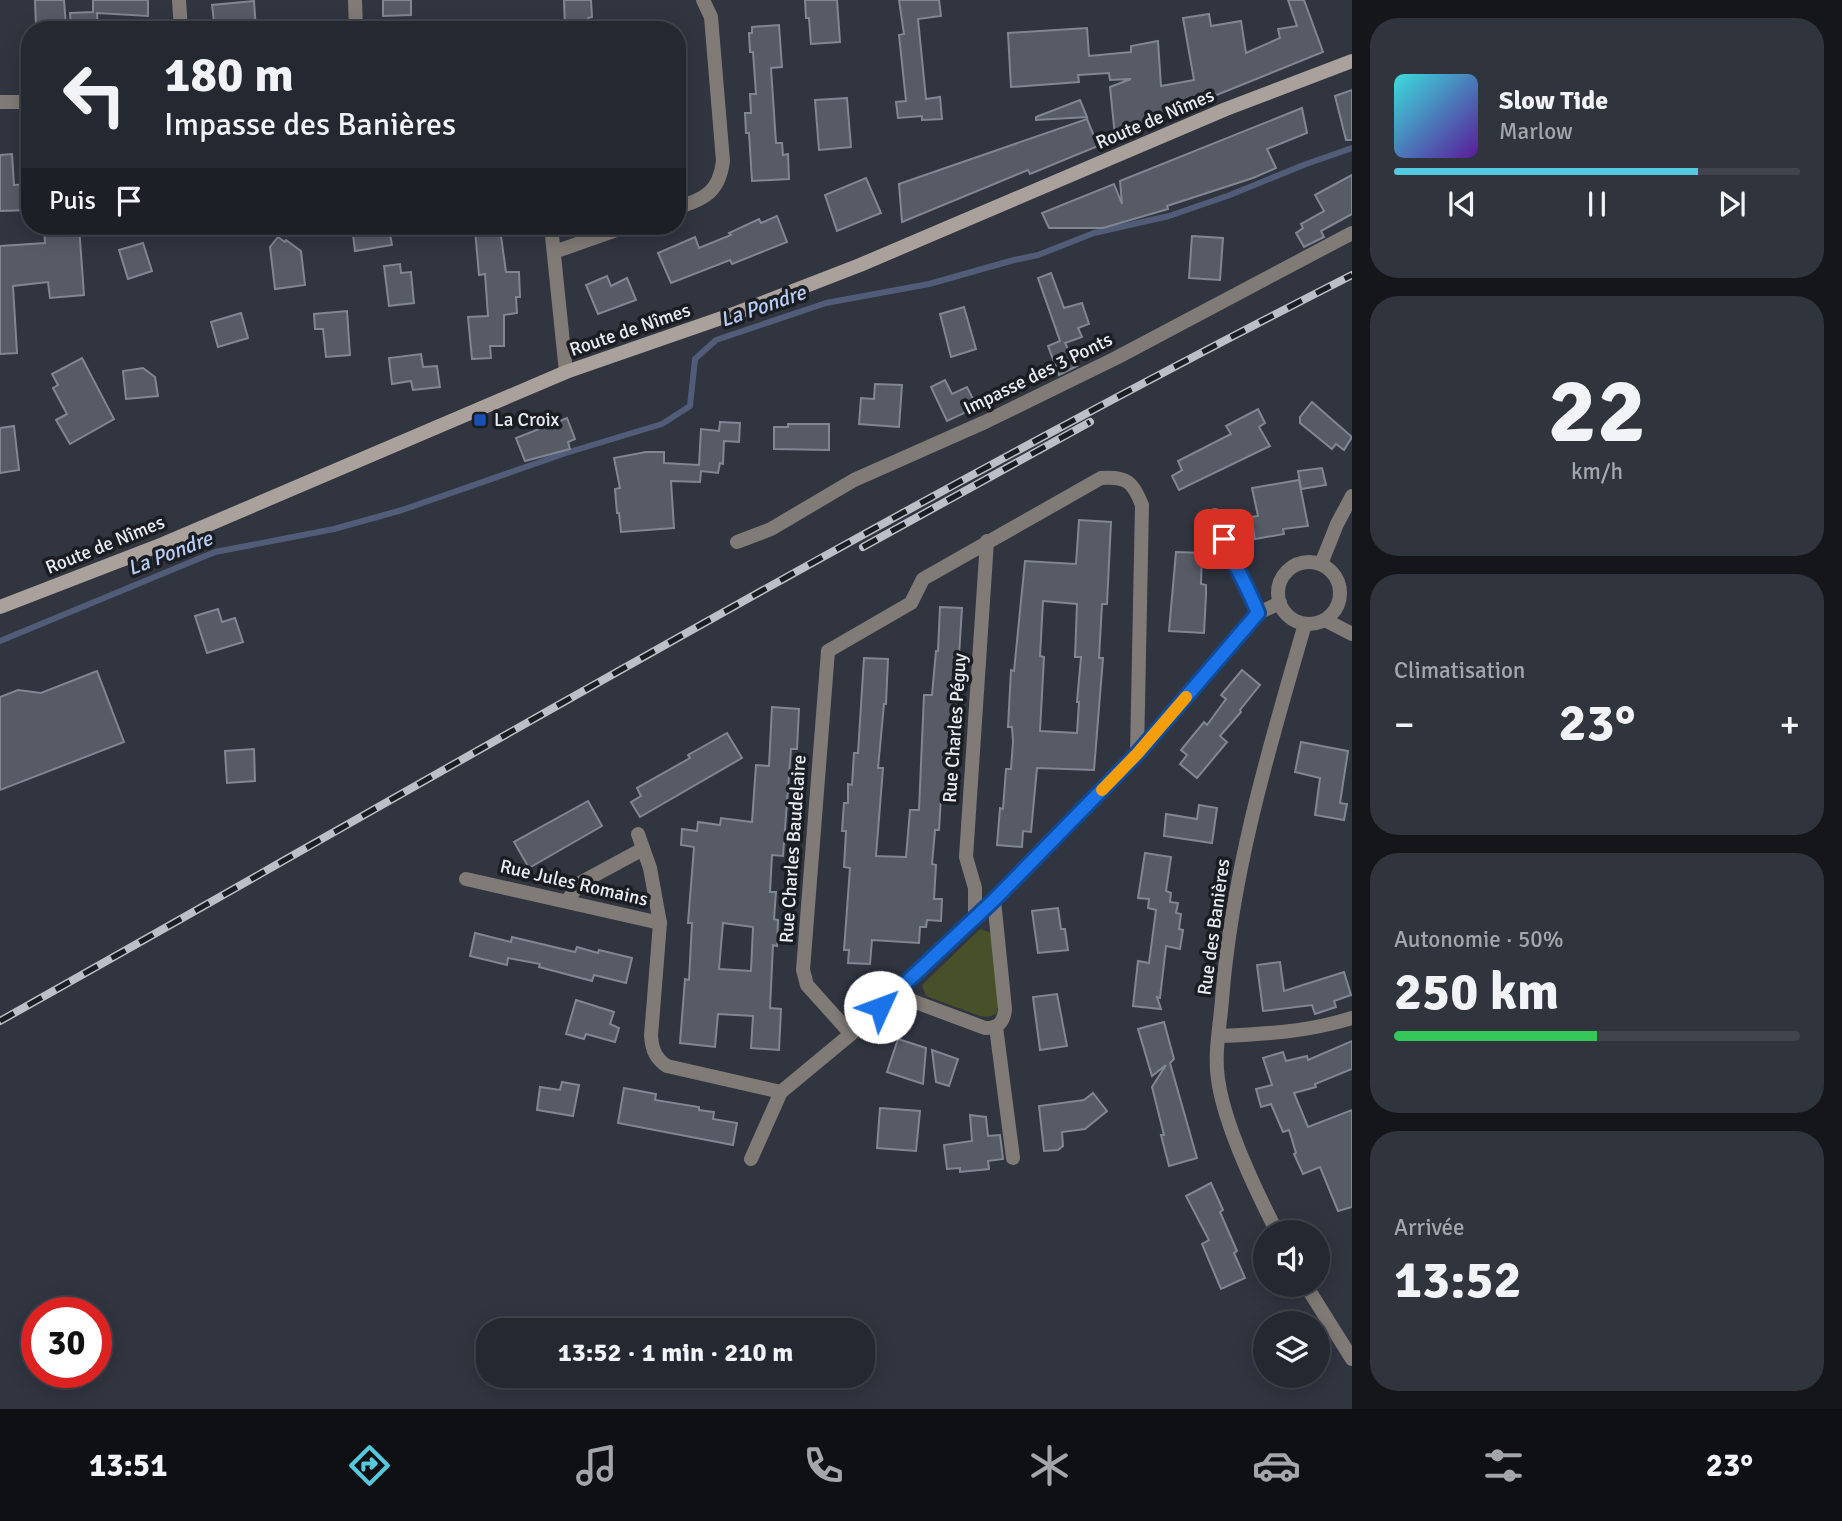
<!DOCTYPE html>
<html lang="fr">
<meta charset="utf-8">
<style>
body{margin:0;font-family:Signika,sans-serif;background:#30343c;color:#f1f3f6;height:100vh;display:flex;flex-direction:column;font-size:26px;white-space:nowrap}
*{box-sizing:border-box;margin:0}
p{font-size:23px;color:#a3a6ab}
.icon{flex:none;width:38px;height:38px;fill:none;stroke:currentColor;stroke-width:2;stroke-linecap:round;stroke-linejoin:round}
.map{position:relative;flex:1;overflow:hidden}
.panel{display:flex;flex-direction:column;gap:18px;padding:18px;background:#14161a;width:490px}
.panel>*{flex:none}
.banner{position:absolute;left:21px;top:21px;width:665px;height:214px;border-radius:28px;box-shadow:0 4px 18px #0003,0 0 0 2px #41444c;background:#242830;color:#f1f3f6;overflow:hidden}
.tools{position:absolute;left:1253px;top:1220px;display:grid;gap:14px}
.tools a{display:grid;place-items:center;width:77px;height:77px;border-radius:50%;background:#242830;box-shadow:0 4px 18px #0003,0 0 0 2px #41444c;font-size:35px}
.speed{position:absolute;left:21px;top:1297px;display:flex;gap:14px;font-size:35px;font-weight:700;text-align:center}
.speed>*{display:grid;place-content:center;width:91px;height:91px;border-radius:50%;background:#242830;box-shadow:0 4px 18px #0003,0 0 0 2px #41444c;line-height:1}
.speed .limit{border:10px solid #d22;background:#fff;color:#111}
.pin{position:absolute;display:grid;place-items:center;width:60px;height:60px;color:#fff;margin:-30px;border-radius:14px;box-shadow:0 4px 10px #0006}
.me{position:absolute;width:77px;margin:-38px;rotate:47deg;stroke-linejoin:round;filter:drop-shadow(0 0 5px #0008)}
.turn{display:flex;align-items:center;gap:24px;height:147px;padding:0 28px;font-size:32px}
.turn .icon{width:91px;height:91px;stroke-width:2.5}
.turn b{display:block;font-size:49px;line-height:60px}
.then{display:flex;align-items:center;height:66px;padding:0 28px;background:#0003;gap:14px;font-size:26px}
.big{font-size:52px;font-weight:700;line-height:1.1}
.panel .card{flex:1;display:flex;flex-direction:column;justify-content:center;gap:10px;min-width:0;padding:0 24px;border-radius:28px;background:#30343c}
.panel .dial{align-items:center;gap:0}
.dial b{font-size:91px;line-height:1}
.song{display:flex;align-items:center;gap:21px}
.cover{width:84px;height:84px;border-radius:10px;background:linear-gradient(135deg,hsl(180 70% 55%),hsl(270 70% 35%))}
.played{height:7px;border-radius:4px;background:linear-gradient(90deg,#54cade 75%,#41444c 75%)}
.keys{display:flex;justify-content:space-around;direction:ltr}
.heat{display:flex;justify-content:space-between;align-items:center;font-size:38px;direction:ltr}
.charge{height:10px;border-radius:5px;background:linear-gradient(90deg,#34c759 50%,#41444c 0)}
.trip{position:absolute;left:476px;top:1318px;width:399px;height:70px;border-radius:28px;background:#242830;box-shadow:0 4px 18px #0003,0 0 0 2px #41444c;font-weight:700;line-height:70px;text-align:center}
.tabs{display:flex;height:112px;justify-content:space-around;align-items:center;background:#0e1013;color:#a3a6ab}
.tabs .icon{width:49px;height:49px}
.tabs .active{color:#54cade}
.tabs b{font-size:32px;color:#f1f3f6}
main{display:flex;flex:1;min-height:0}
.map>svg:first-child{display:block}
.green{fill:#48502a}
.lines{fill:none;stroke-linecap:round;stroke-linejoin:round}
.stream{stroke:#515c78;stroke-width:6}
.building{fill:#565b66;stroke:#818693;stroke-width:2;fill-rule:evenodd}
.street{stroke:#817b77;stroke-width:14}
.secondary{stroke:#aba19c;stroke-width:14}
.rail-casing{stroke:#bbbfc7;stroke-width:8}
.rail{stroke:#1a1d21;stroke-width:5;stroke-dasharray:16;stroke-linecap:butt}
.route-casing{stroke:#114b97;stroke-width:18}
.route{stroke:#1a73e8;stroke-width:12}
.slow{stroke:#f59e0b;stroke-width:12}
.transit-dot{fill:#1a4fb4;stroke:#1a1d21;stroke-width:2.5}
.labels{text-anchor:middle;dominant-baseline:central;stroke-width:7;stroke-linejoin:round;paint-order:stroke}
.street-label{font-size:19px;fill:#e9ecf3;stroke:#1a1d21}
.poi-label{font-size:19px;fill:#e9ecf3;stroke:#1a1d21;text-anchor:start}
.water-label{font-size:21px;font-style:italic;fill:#bacdf6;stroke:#1a1d21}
</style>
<main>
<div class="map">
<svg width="1352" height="1409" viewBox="0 0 1352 1409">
<rect width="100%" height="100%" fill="#303540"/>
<!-- green -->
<polygon class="green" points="980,929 992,933 999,1003 996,1014 988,1017 980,1016 926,996 922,985"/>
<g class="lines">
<!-- stream -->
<polyline class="stream" points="0,641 215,552 334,529 402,510 566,453 662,424 690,406 695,359 716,340 826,303 929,284 1014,260 1038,255 1094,233 1169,216 1230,195 1306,164 1352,148"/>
</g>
<!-- building -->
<g class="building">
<polygon points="35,0 64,0 66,26 36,28"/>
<polygon points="93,0 148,0 148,16 97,13 98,30 71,30 70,13 93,12"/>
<polygon points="383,0 411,0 411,15 383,16"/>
<polygon points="564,0 591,0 592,17 588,18 588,30 565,30"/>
<polygon points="805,0 837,0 840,42 811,44 809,18 806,18"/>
<polygon points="899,0 939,0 941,16 918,19 926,99 940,97 942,119 922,120 922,116 898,118 896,102 906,101 899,35 904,34"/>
<polygon points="1288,0 1304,0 1323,52 1115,136 1110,87 1131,79 1110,80 1109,73 1078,75 1079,82 1011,87 1008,33 1087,28 1089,56 1131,52 1131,46 1158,41 1161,86 1194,80 1183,18 1209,14 1211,26 1241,21 1246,53 1280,38 1278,29 1297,26"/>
<polygon points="254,1 256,30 215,30 212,5"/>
<polygon points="779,25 782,67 771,68 776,143 782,143 783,155 788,154 789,179 752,181 749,133 746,133 745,113 751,113 750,94 756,94 753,52 750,52 749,33 752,33 752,27"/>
<polygon points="1352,90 1352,140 1346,140 1335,96"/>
<polygon points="847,98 851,147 819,150 815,100"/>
<polygon points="1080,100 1087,117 1036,120 1036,117"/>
<polygon points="1302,108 1307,133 1267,149 1276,168 1253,178 1167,206 1168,209 1103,228 1049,228 1042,213 1114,184 1122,204 1120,181"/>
<polygon points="1087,119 1098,146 1030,174 1028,170 902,222 899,184"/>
<polygon points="12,154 14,185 30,184 30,210 0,211 0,155"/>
<polygon points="1352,175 1352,214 1321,231 1324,237 1304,247 1296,233 1303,228 1301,224 1324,211 1315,195"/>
<polygon points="866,178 881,213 837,231 825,195"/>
<polygon points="777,216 787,242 732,264 730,260 671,283 658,253 695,237 699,248 731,235 729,233 759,219 761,223"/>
<polygon points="44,226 79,226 84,295 50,298 48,282 13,286 17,353 0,354 0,246 45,243"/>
<polygon points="352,226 369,226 369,231 389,229 392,245 355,251"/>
<polygon points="500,229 506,272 519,272 520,297 516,297 517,313 504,315 504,346 490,346 491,358 472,359 468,317 488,316 485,274 479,275 475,230"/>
<polygon points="1192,236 1223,238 1220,280 1189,278"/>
<polygon points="278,237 285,242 286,240 301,251 305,285 275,289 270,247"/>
<polygon points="143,243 152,271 128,279 119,250"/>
<polygon points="400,264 401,273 411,272 414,303 389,306 384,266"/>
<polygon points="1051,273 1064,308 1082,303 1089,324 1078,328 1082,337 1065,343 1077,366 1059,375 1048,346 1060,341 1038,278"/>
<polygon points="607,276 611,286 627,278 636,300 598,314 586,285"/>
<polygon points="964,307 976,349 951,357 940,314"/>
<polygon points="347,311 350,355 326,357 323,329 315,329 314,314"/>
<polygon points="241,313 248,338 218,347 211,322"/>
<polygon points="421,354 423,367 437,366 440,387 413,390 411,381 392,384 389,358"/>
<polygon points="82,358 114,419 70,444 56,420 67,414 53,388 58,385 52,374"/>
<polygon points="143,368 155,377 158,396 126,399 123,371"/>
<polygon points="945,380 952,394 967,387 977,407 947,421 931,387"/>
<polygon points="875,384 902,385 899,427 859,424 861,398 874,399"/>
<polygon points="1312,402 1352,437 1344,450 1336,444 1332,449 1300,423 1300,417"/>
<polygon points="1258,409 1265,423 1259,427 1270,446 1179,490 1172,476 1182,470 1178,461 1231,434 1226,426"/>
<polygon points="567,418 575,439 568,442 570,449 525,461 516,438"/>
<polygon points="720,422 740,423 739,442 724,441 723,464 720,463 718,473 701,471 700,482 671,481 674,528 621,532 619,513 617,513 615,489 620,488 614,458 646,452 664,452 664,463 699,465 701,429 719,431"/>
<polygon points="788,424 829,424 829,450 774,449 774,427 788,427"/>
<polygon points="14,426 19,470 0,473 0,428"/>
<polygon points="1322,468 1326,485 1301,489 1298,471"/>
<polygon points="1299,480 1308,526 1283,529 1284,534 1255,539 1251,517 1258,516 1252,488"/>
<path d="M1079,520L1111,522L1107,604H1102L1099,658H1103L1094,770L1037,768L1031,832L1023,831L1022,847L997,845L1000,808L1003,809L1006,769H1011L1013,742L1012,727H1008L1011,670L1014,671L1025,561L1076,564ZM1043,601L1077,604L1075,657H1081L1077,702H1079L1077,733L1040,731L1044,657L1040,656Z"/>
<polygon points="1176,552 1202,553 1201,584 1206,585 1206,595 1204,633 1169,631"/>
<polygon points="940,607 962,608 950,798 941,797 939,830 935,830 932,864 936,865 934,899 942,899 941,921 927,920 926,927 920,927 919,943 872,940 870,964 848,963 849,950 844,950 850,868 844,867 846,831 842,831 844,803 848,803 848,784 852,785 854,753 858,753 864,658 888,659 886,704 884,704 878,768 883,768 876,856 906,857 910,810 919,810 924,695 932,695 936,651 938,651"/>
<polygon points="218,609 222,622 235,618 243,642 207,653 195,616"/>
<polygon points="1242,670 1260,685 1240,710 1241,712 1220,736 1227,742 1197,778 1180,764 1187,755 1181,750 1204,722 1207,725 1226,699 1221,695"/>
<polygon points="97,671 124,742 0,790 0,697 18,690 41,693"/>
<path d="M772,707L799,709L797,749H791L783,856L772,855L770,892H776L774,919L778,920L777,946L773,945L770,1008L781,1009L779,1050L751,1048L753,1016L718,1014L715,1047L680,1043L685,979L689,980L692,923H688L694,847L681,845L682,829L697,831L698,822L720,825L721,818L752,822L756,765L769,766ZM723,923L753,927L751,971L719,969Z"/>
<polygon points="727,733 742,758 640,817 631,802 641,796 637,788 690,758 688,755"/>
<polygon points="1301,742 1348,751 1340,803 1347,804 1344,820 1315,815 1320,778 1295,772"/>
<polygon points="254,749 255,781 227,783 225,751"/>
<polygon points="588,801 602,826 529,868 514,842"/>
<polygon points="1199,805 1217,808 1212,843 1164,836 1166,814 1197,819"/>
<polygon points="1145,853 1171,857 1166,891 1171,893 1170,902 1178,903 1176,913 1181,914 1179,929 1183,930 1180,949 1166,946 1160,998 1157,997 1161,1009 1133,1006 1138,961 1149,963 1156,910 1148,908 1149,899 1138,898"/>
<polygon points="1058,908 1061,929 1065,929 1068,950 1038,953 1032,911"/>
<polygon points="475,933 511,942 512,937 575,952 577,947 598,953 599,950 632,958 626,983 594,975 592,981 539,967 540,964 508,958 507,965 470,956"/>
<polygon points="1280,962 1284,991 1344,972 1351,995 1334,1001 1336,1007 1315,1014 1312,1005 1263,1011 1257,965"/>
<polygon points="1057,994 1067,1046 1040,1050 1033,997"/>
<polygon points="576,1000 614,1012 610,1024 619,1028 615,1042 586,1034 584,1039 566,1034"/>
<polygon points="1164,1022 1174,1059 1170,1063 1197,1158 1169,1166 1161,1135 1164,1135 1152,1087 1166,1065 1152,1076 1138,1029"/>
<polygon points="898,1039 926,1048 923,1084 887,1072"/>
<polygon points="1352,1041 1352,1069 1315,1084 1316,1087 1294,1093 1308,1127 1352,1110 1352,1207 1338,1211 1320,1167 1303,1174 1294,1154 1296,1153 1289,1130 1283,1132 1271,1104 1261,1107 1256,1089 1272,1085 1263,1058 1283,1052 1286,1061 1307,1056 1308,1060"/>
<polygon points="932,1050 958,1059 949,1086 936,1082"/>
<polygon points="562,1082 579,1085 573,1116 537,1110 540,1087 560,1090"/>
<polygon points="624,1088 656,1094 655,1100 699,1107 699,1110 714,1112 713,1119 737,1123 733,1145 618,1123"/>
<polygon points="1093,1093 1107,1111 1085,1129 1062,1132 1063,1146 1058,1150 1044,1151 1039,1106 1084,1100"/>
<polygon points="880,1108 920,1111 916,1151 877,1148"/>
<polygon points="970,1115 986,1117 988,1136 1000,1135 1003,1159 988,1161 989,1169 960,1172 960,1168 947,1169 944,1145 972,1141"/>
<polygon points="1211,1183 1223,1210 1220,1212 1237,1251 1234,1253 1245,1278 1221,1289 1202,1244 1209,1240 1186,1196"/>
</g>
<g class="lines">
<!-- street -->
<g class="street">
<polyline points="179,0 181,30"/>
<polyline points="355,0 356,30"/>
<polyline points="0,102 30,102"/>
<path d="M677,208C705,198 719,193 723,161L711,17L703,0"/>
<polyline points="551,226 566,372"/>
<polyline points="554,252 628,226"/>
<polyline points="1215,515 1233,563 1250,592 1258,613"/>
<polyline points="737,542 771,529 854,480 985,422 1116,358 1352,233"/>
<circle cx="1309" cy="593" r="31"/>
<polyline points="1321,564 1337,524 1352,496"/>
<polyline points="1325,620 1352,634"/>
<polyline points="638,834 650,868 660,923"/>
<path d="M466,879L660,923L651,1036C652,1050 656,1059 667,1066L781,1092"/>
<polyline points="567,901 580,883 643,849"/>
<polyline points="975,916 975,888 966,857 987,541"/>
<path d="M894,994L985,1028C999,1028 1004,1022 1005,1009L994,900"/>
<polyline points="996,1027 1013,1158"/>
<path d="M851,1034L807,985L803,970L828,651L911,603L923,579L1101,478C1127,476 1133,482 1142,505L1137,754"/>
<path d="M1219,1036C1265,1034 1308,1032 1352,1018"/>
<polyline points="751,1159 781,1092 851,1034 994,900 1137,754 1258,613 1280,603"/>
<path d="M1277,1232C1256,1191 1224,1125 1218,1079C1214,1054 1220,1026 1222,1000C1232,871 1269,748 1305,624"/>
<polyline points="1305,1284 1352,1359"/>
</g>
<!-- secondary -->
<polyline class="secondary" points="0,607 163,544 566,372 736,313 860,265 1226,109 1352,61"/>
<!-- rail casing -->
<g class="rail-casing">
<g id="rail">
<polyline points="863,547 1090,422"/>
<path d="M0,1021C449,769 893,508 1352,275"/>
</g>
</g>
<!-- rail -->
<use href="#rail" class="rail"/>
</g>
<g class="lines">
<!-- route casing -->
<g class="route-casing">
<path id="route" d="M880,1007L994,900L1137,754L1258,613C1248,587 1234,565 1224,539"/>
</g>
<!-- route -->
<use href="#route" class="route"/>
<!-- slow -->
<polyline class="slow" points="1102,790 1137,754 1186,697"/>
</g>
<!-- markers -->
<rect class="transit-dot" x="473" y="413" width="14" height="14" rx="3.5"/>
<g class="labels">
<!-- street labels -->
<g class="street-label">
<text transform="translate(1155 119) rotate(-23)">Route de Nîmes</text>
<text transform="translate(630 330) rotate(-19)">Route de Nîmes</text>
<text transform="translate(1038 374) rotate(-26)">Impasse des 3 Ponts</text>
<text transform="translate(105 545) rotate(-22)">Route de Nîmes</text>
<text transform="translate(955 728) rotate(-86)">Rue Charles Péguy</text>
<text transform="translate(793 849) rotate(-86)">Rue Charles Baudelaire</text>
<text transform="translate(574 883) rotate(13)">Rue Jules Romains</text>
<text transform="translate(1214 927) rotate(-82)">Rue des Banières</text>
</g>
<!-- poi labels -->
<g class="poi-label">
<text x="494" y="420">La Croix</text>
</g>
<!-- water labels -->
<g class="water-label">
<text transform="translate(763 306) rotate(-19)">La Pondre</text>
<text transform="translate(170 553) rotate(-21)">La Pondre</text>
</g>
</g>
</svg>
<div class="tools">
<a><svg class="icon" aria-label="sound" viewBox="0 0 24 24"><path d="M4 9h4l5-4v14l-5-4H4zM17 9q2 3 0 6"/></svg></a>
<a><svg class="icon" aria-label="layers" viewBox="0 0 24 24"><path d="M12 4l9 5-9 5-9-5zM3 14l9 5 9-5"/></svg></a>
</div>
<div class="speed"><div class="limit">30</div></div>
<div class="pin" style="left:1224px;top:539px;background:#d93025"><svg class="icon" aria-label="arrive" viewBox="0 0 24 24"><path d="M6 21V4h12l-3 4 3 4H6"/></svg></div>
<svg class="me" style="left:880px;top:1007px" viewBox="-20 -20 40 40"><circle r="19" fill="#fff"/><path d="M0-13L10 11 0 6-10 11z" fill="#1a73e8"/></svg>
<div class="trip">13:52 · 1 min · 210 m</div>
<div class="banner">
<div class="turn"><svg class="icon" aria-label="left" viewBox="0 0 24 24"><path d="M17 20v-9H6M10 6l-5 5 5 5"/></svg><div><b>180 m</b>Impasse des Banières</div></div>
<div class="then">Puis<svg class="icon" aria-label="arrive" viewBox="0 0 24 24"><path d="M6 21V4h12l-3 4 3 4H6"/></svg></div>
</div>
</div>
<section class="panel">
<div class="card">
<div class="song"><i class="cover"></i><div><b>Slow Tide</b><p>Marlow</p></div></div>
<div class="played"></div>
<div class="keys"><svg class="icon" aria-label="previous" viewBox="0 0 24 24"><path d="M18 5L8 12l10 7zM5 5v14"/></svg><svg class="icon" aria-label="pause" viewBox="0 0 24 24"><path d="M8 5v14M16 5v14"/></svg><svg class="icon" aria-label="next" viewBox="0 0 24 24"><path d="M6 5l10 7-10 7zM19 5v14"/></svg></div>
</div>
<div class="card dial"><b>22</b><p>km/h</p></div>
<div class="card"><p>Climatisation</p>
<div class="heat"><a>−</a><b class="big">23°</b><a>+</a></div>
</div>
<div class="card"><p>Autonomie · 50%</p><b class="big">250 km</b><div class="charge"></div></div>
<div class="card"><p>Arrivée</p><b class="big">13:52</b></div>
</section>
</main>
<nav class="tabs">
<b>13:51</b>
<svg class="icon active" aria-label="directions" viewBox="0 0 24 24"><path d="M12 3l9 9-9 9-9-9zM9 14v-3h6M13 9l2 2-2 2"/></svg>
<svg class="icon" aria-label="music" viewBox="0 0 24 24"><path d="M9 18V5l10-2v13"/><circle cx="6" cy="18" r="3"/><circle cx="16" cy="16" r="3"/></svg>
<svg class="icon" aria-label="phone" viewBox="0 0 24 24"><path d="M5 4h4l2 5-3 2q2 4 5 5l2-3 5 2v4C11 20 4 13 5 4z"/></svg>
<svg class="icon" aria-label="climate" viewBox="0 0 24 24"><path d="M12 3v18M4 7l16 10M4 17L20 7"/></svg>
<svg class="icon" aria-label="car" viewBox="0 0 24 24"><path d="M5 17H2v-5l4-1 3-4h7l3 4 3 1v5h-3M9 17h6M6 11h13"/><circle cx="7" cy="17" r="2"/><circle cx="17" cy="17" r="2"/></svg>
<svg class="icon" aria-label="filters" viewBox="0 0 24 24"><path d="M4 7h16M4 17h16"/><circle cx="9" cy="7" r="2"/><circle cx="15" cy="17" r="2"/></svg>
<b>23°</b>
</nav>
